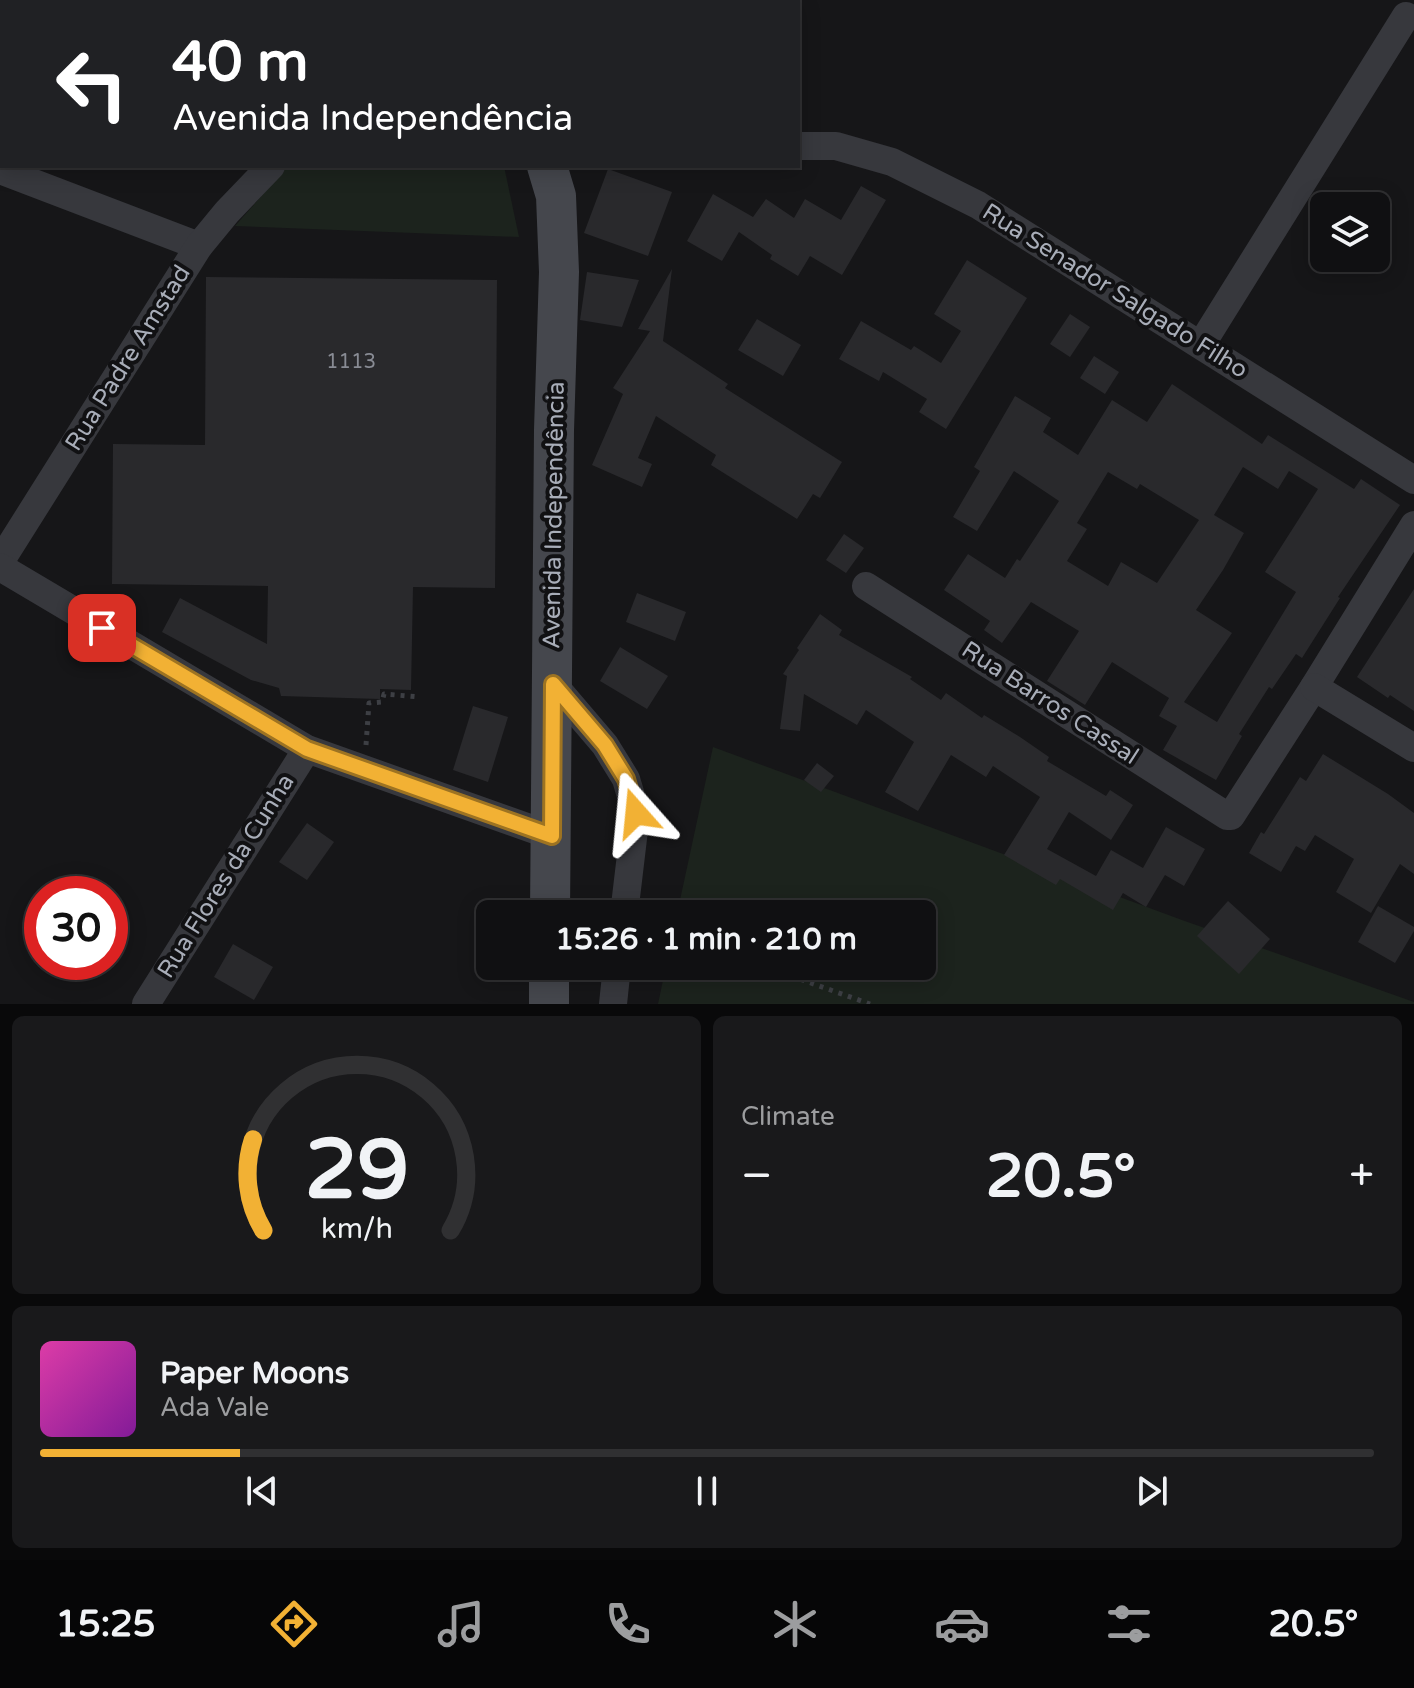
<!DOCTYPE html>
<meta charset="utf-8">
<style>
body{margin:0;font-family:"Varela Round",sans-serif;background:#19191b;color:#f1f3f6;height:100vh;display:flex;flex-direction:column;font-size:30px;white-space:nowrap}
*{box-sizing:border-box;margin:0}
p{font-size:26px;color:#9c9d9f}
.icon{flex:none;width:44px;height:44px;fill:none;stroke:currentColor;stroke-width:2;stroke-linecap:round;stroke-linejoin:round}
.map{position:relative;height:1004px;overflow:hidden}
.sheet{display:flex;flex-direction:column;gap:12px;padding:12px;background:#09090a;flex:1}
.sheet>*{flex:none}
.top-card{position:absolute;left:0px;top:0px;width:800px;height:168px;box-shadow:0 4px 20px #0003,0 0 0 2px #303032;background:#202124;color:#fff;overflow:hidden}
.tools{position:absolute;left:1310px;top:192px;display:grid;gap:16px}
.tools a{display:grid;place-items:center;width:80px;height:80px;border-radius:12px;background:#101012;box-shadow:0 4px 20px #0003,0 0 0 2px #303032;font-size:40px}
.speed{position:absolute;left:24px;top:876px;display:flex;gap:16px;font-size:40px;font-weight:700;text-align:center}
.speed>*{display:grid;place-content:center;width:104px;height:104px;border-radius:50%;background:#101012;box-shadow:0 4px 20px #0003,0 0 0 2px #303032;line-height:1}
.speed .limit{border:12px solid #d22;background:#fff;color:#111}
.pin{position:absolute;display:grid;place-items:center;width:68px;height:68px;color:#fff;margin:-34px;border-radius:16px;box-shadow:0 4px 12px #0006}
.me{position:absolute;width:88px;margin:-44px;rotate:342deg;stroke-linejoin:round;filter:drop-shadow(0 0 6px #0008)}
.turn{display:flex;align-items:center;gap:28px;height:168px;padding:0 40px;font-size:36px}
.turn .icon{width:104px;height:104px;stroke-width:2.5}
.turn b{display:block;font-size:56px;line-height:68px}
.big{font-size:60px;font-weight:800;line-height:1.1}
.sheet .widget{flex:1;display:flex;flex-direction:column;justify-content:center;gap:12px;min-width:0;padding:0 28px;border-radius:12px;background:#19191b}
.sheet .dial{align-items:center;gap:0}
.dial svg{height:208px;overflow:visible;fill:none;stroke:#303032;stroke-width:7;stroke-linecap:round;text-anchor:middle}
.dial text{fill:#f1f3f6;stroke:none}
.song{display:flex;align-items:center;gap:24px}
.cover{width:96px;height:96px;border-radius:12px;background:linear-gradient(135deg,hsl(320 70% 55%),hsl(290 70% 35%))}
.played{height:8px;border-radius:4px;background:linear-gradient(90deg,#f2b134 15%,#303032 15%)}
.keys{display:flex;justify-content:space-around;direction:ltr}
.heat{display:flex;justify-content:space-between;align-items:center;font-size:44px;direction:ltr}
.sheet .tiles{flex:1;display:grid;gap:12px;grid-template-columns:1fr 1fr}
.widget:last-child{grid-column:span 2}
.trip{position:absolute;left:476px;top:900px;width:460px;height:80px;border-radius:12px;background:#101012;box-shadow:0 4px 20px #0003,0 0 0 2px #303032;font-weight:800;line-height:80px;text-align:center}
.dock{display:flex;height:128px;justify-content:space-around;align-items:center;background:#060607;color:#9c9d9f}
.dock .icon{width:56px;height:56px}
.dock .current{color:#f2b134}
.dock b{font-size:36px;color:#f1f3f6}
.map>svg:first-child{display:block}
.green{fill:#1c231d}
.building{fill:#29292c;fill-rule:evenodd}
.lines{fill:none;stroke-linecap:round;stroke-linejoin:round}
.path{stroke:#3d3f44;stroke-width:5;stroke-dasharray:4 6;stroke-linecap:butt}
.minor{stroke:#37383d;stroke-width:28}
.secondary{stroke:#45474d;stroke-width:40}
.route-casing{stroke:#9d7322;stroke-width:20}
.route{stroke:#f2b134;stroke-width:14}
.labels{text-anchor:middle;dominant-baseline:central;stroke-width:8;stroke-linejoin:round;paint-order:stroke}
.number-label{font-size:20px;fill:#888b94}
.street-label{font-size:24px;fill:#a8adb8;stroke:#111113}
</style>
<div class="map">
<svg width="1414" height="1004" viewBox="0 0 1414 1004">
<rect width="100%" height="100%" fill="#161618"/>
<!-- green -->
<g class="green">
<polygon points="288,166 504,166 519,237 235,226"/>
<polygon points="713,747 1182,920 1414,1002 1414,1004 658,1004 666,966 922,966 922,914 677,914"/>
</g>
<!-- building -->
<g class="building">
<polygon points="608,169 672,192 648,256 584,233"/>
<polygon points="861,186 886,200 842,275 810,256 798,276 770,259 772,255 739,232 722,261 687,241 713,194 753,217 766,199 794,218 805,199 841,220"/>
<polygon points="967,260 1027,298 946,429 919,412 927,399 883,372 879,381 839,359 861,321 911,350 914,346 941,363 961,331 934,314"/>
<polygon points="672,269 663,341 728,384 725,388 842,462 820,498 813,494 797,519 711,465 716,455 656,416 638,458 652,464 642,487 592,465 623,394 613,388 650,331 638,329"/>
<polygon points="587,272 639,280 622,327 580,320"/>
<polygon points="206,277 497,280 495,588 413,587 411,690 380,689 380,699 281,696 279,688 251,680 162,632 180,598 267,644 268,586 112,584 113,444 205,445"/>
<polygon points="1070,314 1090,327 1070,357 1050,344"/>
<polygon points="757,319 801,345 783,376 738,350"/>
<polygon points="1094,356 1119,372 1105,394 1080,378"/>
<path d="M1172,384L1262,444L1268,435L1354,489L1361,479L1400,505L1338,597L1340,598L1302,658L1296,654L1272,689L1269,687L1239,734L1242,736L1216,780L1163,750L1177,726L1159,716L1169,698L1112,662L1085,705L1047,681L1079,631L1031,602L1002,643L984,630L990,621L944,590L968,554L1005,578L1017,559L1020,561L1059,501L1014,471L977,531L953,517L980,471L974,467L1015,396L1051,418L1043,432L1078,455L1112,400L1147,422ZM1243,467L1278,489L1289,471L1318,489L1265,572L1296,592L1217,722L1184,702L1232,633L1196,610L1223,570L1244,533L1214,515ZM1108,472L1137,489L1140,484L1199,520L1157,583L1121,562L1108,586L1067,561L1087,529L1077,523Z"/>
<polygon points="844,534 864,548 846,573 826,560"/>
<polygon points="1414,589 1414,711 1390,695 1388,698 1357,677"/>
<polygon points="637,593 686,612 675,641 626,622"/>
<polygon points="820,614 842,630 839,635 912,677 910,679 941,700 946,693 982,718 984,715 1020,737 1049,757 1047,761 1106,796 1110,790 1133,805 1111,840 1069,812 1047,849 1096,876 1111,850 1143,868 1166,827 1205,849 1184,886 1165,875 1146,907 1123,893 1113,910 1060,879 1056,885 1004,855 1040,797 993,766 986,777 951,755 918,811 885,792 914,742 866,710 857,725 804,694 800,731 780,729 787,676 783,674 799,650 797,648"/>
<polygon points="620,647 668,676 647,709 600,681"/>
<polygon points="473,706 508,717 488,782 453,770"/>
<polygon points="1323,754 1388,794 1414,813 1414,874 1400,864 1371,913 1336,892 1354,859 1315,835 1305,851 1296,846 1281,872 1249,853 1261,832 1264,834 1300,777 1306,781"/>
<polygon points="817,763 834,776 821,792 804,780"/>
<polygon points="307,823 334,842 307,880 279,862"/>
<polygon points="1228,901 1270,939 1239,974 1197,936"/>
<polygon points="1378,906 1414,927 1414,931 1395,963 1358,942"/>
<polygon points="233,944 273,967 254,1000 214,977"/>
</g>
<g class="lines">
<!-- path -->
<g class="path">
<polyline points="366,745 369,703 382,702 384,694 420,697"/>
<polyline points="763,966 870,1004"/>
</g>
<!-- minor -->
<g class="minor">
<polyline points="290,0 294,2"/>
<polyline points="787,2 788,0"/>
<polyline points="798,146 836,146 892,162 978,205 1414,480"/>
<polyline points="0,170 199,246"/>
<polyline points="1201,345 1406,16"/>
<polyline points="0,562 199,246 227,212 271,166"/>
<polyline points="0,567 307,749 552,836"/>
<polyline points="866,586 1227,816 1231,816 1314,687 1414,525"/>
<polyline points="553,684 605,745 626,779 636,813 624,914"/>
<polyline points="1314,687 1414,748"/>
<polyline points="146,1004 307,749"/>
<polyline points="613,1004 617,966"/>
</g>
<!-- secondary -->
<g class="secondary">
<polyline points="460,0 461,2"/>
<polyline points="547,166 556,196 559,272 554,430 550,914"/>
<polyline points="549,1004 549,966"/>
</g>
</g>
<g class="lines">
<!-- route casing -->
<g class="route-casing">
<polyline id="route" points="102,628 307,749 552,836 553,684 605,745 626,779 636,813"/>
</g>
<!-- route -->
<use href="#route" class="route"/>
</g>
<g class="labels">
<!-- number labels -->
<g class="number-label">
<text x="351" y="362">1113</text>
</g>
<!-- street labels -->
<g class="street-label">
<text transform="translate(1115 291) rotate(32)">Rua Senador Salgado Filho</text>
<text transform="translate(128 358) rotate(-58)">Rua Padre Amstad</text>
<text transform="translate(554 515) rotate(-89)">Avenida Independência</text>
<text transform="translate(1050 703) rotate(33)">Rua Barros Cassal</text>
<text transform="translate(226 876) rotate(-58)">Rua Flores da Cunha</text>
</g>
</g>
</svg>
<div class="tools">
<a><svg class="icon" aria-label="layers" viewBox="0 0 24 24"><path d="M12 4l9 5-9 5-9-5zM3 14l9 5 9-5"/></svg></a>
</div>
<div class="speed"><div class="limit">30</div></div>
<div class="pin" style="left:102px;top:628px;background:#d93025"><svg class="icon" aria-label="arrive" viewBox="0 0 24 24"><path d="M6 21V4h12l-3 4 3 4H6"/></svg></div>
<svg class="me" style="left:636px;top:813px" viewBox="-20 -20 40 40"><path d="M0-17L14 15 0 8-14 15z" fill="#f2b134" stroke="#fff" stroke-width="4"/></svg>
<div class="trip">15:26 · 1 min · 210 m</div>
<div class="top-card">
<div class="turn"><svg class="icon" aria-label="left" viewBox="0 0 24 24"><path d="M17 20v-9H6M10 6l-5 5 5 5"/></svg><div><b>40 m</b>Avenida Independência</div></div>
</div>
</div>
<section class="sheet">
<div class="tiles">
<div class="widget dial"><svg viewBox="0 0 100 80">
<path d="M14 69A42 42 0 1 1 86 69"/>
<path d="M14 69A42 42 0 0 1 10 34" stroke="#f2b134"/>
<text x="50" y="56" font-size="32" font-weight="700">29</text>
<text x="50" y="72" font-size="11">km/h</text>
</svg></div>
<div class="widget"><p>Climate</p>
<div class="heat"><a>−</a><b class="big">20.5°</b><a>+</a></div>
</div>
<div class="widget">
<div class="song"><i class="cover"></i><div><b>Paper Moons</b><p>Ada Vale</p></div></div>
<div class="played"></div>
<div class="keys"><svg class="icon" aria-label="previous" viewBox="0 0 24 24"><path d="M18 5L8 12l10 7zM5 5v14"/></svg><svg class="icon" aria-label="pause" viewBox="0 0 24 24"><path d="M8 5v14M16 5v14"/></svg><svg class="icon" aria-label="next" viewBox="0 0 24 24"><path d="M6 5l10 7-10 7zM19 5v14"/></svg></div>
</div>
</div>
</section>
<nav class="dock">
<b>15:25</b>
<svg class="icon current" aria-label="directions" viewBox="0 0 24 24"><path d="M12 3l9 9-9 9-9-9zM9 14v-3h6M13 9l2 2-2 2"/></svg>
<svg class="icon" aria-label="music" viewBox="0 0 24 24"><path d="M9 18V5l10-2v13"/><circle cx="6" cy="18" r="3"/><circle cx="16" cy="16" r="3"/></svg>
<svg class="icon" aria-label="phone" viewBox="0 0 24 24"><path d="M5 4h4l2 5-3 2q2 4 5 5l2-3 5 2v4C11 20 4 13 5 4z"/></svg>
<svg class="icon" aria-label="climate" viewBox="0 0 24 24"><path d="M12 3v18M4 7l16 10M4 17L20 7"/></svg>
<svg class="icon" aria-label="car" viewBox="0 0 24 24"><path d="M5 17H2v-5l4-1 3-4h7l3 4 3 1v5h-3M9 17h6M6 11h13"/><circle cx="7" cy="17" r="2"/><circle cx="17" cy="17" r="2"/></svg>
<svg class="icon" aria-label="filters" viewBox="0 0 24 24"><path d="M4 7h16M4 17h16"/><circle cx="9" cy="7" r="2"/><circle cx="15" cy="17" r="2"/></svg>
<b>20.5°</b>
</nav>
